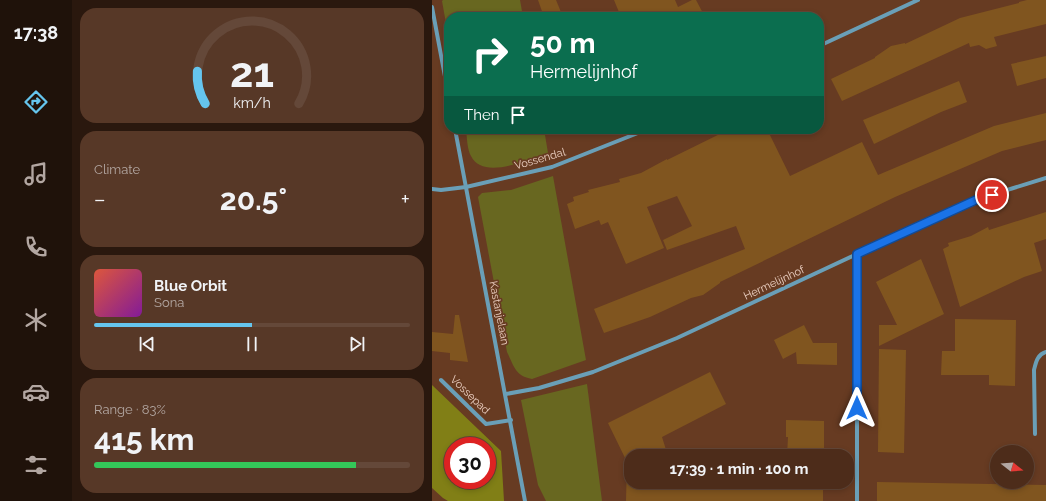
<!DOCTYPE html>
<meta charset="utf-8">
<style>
body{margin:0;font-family:Raleway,sans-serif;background:#573827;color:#f1f3f6;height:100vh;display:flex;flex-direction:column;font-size:15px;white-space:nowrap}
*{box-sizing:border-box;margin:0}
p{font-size:13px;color:#b3a7a2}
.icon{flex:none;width:22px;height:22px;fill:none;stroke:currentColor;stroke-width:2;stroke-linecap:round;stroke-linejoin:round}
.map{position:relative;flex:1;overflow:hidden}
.drawer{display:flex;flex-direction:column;gap:8px;padding:8px;background:#2a180e;width:360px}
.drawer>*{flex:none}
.hud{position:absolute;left:12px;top:12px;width:380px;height:122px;border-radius:16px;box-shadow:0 2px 6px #0003,0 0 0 1px #644839;background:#0b6e4f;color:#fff;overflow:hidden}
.needle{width:26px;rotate:107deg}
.buttons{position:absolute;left:558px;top:445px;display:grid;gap:8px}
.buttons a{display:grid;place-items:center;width:44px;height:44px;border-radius:50%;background:#4d2c1a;box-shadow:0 2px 6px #0003,0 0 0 1px #644839;font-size:20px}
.speed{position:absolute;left:12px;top:437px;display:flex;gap:8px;font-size:20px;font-weight:700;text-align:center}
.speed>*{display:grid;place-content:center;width:52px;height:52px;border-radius:50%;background:#4d2c1a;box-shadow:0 2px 6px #0003,0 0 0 1px #644839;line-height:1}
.speed .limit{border:6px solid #d22;background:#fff;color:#111}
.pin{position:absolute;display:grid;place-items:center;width:34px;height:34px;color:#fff;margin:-17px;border:2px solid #fff;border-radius:50%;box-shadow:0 1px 4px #0007}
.me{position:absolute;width:44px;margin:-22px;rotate:0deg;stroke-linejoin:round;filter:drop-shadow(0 0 3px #0008)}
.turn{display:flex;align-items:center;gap:14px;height:84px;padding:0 20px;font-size:18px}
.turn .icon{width:52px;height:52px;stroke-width:2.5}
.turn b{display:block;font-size:28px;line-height:34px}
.then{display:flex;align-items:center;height:38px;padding:0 20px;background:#0003;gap:8px;font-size:15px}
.big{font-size:30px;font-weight:700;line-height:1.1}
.drawer .card{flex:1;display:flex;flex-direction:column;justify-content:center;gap:6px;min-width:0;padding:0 14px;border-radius:16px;background:#573827}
.drawer .dial{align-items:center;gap:0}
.dial svg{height:104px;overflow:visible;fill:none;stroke:#644839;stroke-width:7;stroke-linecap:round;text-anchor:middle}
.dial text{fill:#f1f3f6;stroke:none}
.song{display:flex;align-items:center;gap:12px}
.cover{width:48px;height:48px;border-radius:6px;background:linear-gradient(135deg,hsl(10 70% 55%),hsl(290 70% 35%))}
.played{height:4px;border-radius:2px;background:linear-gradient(90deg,#65c5ee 50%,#644839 50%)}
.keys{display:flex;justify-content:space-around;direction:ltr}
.heat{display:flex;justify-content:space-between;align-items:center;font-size:22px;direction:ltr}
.charge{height:6px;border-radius:3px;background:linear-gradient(90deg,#34c759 83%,#644839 0)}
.trip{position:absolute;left:192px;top:449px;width:230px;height:40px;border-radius:16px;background:#4d2c1a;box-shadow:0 2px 6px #0003,0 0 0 1px #644839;font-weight:700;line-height:40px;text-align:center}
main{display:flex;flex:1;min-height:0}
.dock{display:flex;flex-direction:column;width:72px;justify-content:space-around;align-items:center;background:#1f120a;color:#b3a7a2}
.dock .icon{width:28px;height:28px}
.dock .selected{color:#65c5ee}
.dock b{font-size:18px;color:#f1f3f6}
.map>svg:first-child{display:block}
.green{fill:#686720}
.forest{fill:#817f16;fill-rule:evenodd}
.building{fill:#80551f}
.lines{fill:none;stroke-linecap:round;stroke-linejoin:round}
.street{stroke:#6a9fb7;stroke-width:4}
.route-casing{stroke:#114b97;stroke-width:10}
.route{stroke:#1a73e8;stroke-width:7}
.labels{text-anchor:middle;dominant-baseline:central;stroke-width:3.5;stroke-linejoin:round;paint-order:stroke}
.street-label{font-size:11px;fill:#eacec0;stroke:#673b22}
</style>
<main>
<nav class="dock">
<b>17:38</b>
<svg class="icon selected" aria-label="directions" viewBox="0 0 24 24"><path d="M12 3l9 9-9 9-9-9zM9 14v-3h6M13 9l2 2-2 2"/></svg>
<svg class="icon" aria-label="music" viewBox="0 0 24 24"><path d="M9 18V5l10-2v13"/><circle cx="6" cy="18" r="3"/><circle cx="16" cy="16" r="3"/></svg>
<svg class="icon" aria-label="phone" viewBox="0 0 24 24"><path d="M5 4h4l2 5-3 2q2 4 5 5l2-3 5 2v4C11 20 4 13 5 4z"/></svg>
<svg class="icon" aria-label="climate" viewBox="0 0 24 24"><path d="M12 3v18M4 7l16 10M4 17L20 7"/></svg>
<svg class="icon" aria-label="car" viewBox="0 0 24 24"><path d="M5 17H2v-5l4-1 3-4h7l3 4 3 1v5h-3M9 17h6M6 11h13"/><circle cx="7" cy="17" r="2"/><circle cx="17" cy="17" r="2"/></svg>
<svg class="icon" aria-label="filters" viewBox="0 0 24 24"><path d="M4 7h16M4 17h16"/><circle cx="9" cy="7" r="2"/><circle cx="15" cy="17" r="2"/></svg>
</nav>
<section class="drawer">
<div class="card dial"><svg viewBox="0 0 100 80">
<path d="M14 69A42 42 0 1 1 86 69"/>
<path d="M14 69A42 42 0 0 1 8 44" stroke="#65c5ee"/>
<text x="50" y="56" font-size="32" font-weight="700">21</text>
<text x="50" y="72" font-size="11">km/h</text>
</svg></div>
<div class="card"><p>Climate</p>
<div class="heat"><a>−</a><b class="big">20.5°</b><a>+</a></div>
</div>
<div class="card">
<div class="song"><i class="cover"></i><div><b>Blue Orbit</b><p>Sona</p></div></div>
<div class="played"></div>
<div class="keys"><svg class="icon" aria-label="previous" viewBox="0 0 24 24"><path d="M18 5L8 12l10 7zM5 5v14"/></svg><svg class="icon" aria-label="pause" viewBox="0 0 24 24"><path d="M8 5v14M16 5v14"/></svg><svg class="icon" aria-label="next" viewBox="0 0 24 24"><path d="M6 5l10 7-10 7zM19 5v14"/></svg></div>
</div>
<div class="card"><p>Range · 83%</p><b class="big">415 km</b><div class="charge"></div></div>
</section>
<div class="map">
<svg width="614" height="501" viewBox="0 0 614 501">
<rect width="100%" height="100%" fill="#673b22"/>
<!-- green -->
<g class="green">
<polygon points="11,0 88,0 91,17 17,17 17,40 10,1"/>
<path d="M34,129H112L116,153C97,159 51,181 39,156C35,149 35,137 34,129Z"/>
<path d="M121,176L154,360L100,379C83,376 82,366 75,352L46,197L50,193L79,190Z"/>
<polygon points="155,384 170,501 114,501 106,485 89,400"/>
</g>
<!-- forest -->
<path class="forest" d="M0,385L69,451L72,501H16L11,498L0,488ZM21,446H55V480H21Z"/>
<!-- building -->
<g class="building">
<polygon points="106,0 124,0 131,17 112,17"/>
<polygon points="182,0 243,0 246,7 260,0 264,0 273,17 189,17"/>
<polygon points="595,0 614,0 614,24 562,37 565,46 554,49 547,45 538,47 537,43 410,101 399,79 443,58 443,57 459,46 473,43 473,44 528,18 587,3 587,2"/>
<polygon points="614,56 614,78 585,86 579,64"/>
<polygon points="527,81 535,102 509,112 442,144 431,120"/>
<polygon points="614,113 614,140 570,151 463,197 288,282 288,283 271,295 259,298 218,317 172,333 162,309 313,249 304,226 235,250 231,240 260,226 245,196 215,207 232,248 194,264 176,222 169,225 167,220 143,229 135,204 142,201 141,197 157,192 156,190 188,182 187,179 209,173 235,159 235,160 298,129 335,129 358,176 430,142 446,175 562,126"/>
<polygon points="614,212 614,239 602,243 610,271 592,277 528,307 511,249 517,246 516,243 539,236 556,227 557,230"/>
<polygon points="489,259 512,314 447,346 447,325 465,325 444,282"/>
<polygon points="23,315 27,315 36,362 18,360 18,353 0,351 0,332 21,334"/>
<polygon points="523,319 584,320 583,386 557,385 557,375 509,375 510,351 523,351"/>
<polygon points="372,325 381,343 405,343 405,365 365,364 364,352 351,359 342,340"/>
<polygon points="447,349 474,350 472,453 446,452"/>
<polygon points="278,372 294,404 230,437 236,456 199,456 199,482 391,482 391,501 194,501 195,462 176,423"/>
<polygon points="354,420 392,421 392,456 355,456 356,437 354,437"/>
<polygon points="445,482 614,485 614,501 445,501"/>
</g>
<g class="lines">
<!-- street -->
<g class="street">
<polyline points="0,7 17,98"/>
<polyline points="387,46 486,0"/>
<polyline points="23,129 93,501"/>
<polyline points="0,189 9,190 34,187 120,167 216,129"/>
<polyline points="425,254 425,501"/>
<polyline points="9,380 54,424 79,420"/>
<polyline points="74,394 107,388 161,372 245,338 425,254 546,199 614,178"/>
<path d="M603,434L602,370C604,362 605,355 614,352"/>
</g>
</g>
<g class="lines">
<!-- route casing -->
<g class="route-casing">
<polyline id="route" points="425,408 425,254 546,199 560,195"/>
</g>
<!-- route -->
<use href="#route" class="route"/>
</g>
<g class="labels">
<!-- street labels -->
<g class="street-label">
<text transform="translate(108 159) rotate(-16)">Vossendal</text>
<text transform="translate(342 283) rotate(-25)">Hermelijnhof</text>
<text transform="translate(67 313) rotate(79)">Kastanjelaan</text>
<text transform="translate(38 395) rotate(44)">Vossepad</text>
</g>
</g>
</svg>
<div class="buttons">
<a><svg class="needle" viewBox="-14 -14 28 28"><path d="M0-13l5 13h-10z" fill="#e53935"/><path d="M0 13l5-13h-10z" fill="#b3a7a2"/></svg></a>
</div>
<div class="speed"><div class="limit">30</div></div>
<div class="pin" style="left:560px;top:195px;background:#d93025"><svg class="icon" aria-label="arrive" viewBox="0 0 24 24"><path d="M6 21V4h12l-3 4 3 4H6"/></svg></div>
<svg class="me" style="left:425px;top:408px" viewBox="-20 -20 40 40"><path d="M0-17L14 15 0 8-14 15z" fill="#1a73e8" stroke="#fff" stroke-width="4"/></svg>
<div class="trip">17:39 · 1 min · 100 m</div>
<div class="hud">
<div class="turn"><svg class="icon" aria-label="right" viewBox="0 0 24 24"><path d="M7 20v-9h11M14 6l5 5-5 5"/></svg><div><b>50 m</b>Hermelijnhof</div></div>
<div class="then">Then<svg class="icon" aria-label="arrive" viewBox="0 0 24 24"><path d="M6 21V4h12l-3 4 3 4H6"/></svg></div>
</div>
</div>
</main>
